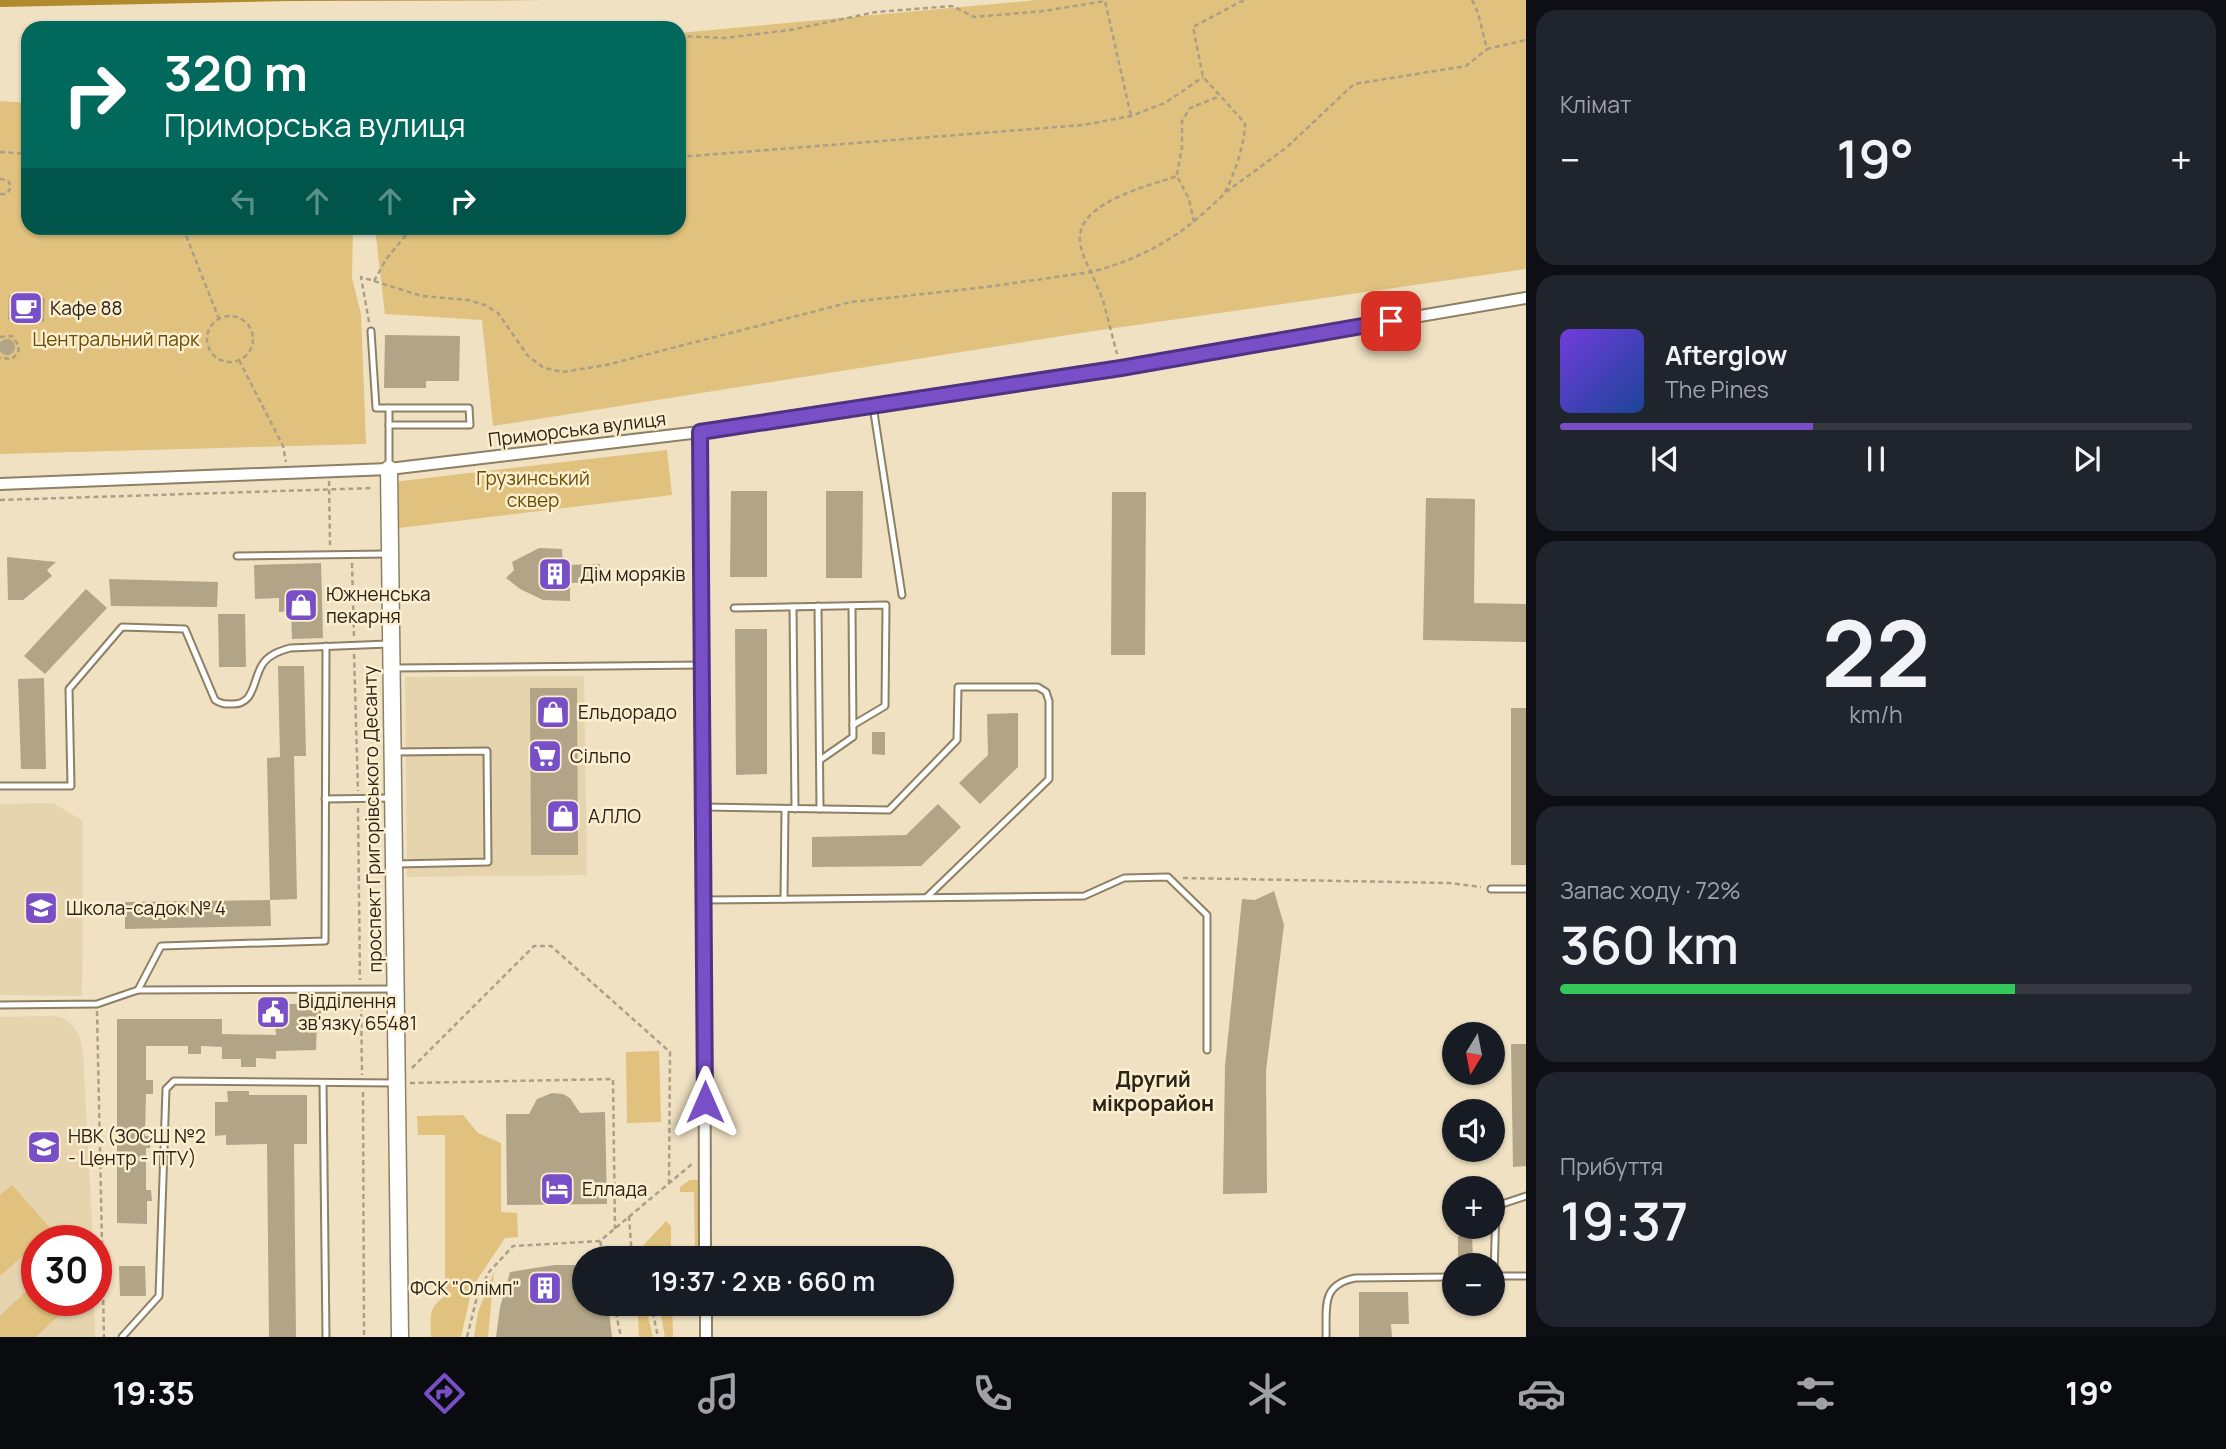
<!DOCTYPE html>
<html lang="uk">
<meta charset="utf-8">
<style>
body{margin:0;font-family:Manrope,sans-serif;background:#20242c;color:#f1f3f6;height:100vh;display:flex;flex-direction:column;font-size:26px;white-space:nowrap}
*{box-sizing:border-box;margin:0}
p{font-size:23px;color:#9ea1a6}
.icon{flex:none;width:38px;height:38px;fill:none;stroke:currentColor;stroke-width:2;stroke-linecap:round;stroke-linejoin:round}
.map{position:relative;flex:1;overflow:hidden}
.side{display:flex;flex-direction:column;gap:10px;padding:10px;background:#0d0f14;width:700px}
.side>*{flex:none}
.guide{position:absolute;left:21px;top:21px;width:665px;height:214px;border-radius:21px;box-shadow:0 2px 5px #0004;background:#00695c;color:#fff;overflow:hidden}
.needle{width:46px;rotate:190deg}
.buttons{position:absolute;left:1442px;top:1022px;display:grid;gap:14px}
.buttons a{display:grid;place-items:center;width:63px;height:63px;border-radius:50%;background:#171b24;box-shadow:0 2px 5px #0004;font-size:35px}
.speed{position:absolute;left:21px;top:1225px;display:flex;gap:14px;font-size:35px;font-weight:700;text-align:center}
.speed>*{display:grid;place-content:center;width:91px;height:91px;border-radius:50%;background:#171b24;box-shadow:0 2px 5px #0004;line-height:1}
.speed .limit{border:10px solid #d22;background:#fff;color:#111}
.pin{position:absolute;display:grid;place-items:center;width:60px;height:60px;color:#fff;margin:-30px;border-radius:14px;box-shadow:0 4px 10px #0006}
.me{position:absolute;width:77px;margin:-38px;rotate:0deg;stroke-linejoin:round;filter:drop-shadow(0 0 5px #0008)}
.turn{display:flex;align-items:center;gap:24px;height:147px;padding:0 28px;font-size:32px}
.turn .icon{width:91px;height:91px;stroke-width:2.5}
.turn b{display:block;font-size:49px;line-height:60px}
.lanes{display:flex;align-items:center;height:66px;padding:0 28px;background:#0003;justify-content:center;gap:35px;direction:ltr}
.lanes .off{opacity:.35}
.big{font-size:52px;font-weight:600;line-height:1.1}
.side .widget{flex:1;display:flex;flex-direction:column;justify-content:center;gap:10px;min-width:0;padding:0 24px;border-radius:21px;background:#20242c}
.side .dial{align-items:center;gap:0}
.dial b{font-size:91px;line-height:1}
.song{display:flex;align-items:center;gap:21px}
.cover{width:84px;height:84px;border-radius:10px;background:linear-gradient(135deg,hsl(260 70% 55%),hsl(220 70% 35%))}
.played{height:7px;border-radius:4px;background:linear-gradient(90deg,#794fc8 40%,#363941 40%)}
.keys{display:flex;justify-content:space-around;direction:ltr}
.heat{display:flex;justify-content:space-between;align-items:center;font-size:38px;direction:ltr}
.charge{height:10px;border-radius:5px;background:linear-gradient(90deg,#34c759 72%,#363941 0)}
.trip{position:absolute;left:572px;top:1246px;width:382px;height:70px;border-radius:35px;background:#171b24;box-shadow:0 2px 5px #0004;font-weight:600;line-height:70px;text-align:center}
.tabs{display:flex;height:112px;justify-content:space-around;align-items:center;background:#090b0e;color:#9ea1a6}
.tabs .icon{width:49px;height:49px}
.tabs .current{color:#794fc8}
.tabs b{font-size:32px;color:#f1f3f6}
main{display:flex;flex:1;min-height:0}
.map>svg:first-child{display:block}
.built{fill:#e5d4ae}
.green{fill:#e0c17d}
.water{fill:#b08a2d}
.building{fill:#b2a487}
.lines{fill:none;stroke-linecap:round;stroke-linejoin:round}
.lane-casing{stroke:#8d8064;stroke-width:9}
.street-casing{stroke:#8d8064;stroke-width:14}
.secondary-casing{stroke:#8d8064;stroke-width:19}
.path{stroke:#ab9f87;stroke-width:2.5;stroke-dasharray:5 3.5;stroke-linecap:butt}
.lane{stroke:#fff;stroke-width:5}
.street{stroke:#fff;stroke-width:10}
.secondary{stroke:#fff;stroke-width:16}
.route-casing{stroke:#4f3382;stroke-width:18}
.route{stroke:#794fc8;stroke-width:12}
.labels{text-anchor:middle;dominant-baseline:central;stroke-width:5;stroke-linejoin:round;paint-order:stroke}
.poi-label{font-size:19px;fill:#2a2419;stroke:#fceecf;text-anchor:start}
.park-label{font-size:19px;fill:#684e04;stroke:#fceecf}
.street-label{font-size:19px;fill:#2a2419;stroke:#fceecf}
.neighbourhood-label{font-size:21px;font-weight:bold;fill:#2a2419;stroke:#fceecf}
</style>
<main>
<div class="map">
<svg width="1526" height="1337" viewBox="0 0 1526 1337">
<rect width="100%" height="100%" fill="#efe1c2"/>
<!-- built -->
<g class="built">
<polygon points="584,676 587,875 407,877 405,677"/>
<polygon points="53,803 83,821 82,996 0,995 0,804"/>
<polygon points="53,1016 63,1018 73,1026 80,1037 83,1054 93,1241 37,1241 37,1300 94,1300 95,1337 0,1337 0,1017"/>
</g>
<!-- green -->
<g class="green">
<polygon points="1037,0 1526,0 1526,269 1087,332 493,426 482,320 385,314 375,228 679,228 679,33"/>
<polygon points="0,101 28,103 28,228 353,228 352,278 361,314 366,444 0,454"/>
<polygon points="667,450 672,495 399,528 393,482"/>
<polygon points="659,1051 661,1122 627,1123 626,1052"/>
<path d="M463,1115L478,1133L501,1143V1212L517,1213L518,1237L505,1238L477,1280L470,1297L461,1337H431C431,1316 427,1309 445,1296V1135H418L417,1116Z"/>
<polygon points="690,1180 698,1180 698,1258 695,1258 694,1192 680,1192 680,1187"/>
<polygon points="12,1185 52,1230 37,1241 37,1243 0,1276 0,1195"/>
<polygon points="666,1221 671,1226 671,1258 636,1258 640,1249"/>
<polygon points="494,1272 488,1337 474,1337 478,1312"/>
<polygon points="37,1281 37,1300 75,1300 36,1337 0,1337 0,1316"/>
<polygon points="633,1304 645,1304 653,1337 639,1337 638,1316"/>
<polygon points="659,1304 672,1304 673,1337 665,1337"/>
</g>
<!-- water -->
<polygon class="water" points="0,0 544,0 291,1 0,7"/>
<!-- building -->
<g class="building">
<polygon points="9,295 45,298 44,322 8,319"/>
<polygon points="385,335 460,336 459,381 426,381 426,388 384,388"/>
<circle cx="7" cy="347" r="8"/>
<polygon points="731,491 767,491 767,577 730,577"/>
<polygon points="826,491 863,491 862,578 826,578"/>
<polygon points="1112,492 1146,492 1145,655 1111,655"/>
<polygon points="1426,498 1475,499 1474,603 1526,604 1526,642 1423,640"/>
<polygon points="539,548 562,549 563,565 600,564 600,582 570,583 570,601 543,600 520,589 506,578 514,570 512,562"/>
<polygon points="7,557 56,562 47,570 52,576 23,600 8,600"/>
<polygon points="321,563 323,638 292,639 291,611 279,612 279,598 255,599 254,565"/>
<polygon points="109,579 218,582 217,607 111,606"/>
<polygon points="86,589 107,608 45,674 24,656"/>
<polygon points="218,614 245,614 246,667 219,667"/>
<polygon points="735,629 767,629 767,774 736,775"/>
<polygon points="278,666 304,666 306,756 294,756 297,899 270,900 267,758 280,757"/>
<polygon points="44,678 46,769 21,769 18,679"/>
<polygon points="530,688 577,688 578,855 531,855"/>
<rect x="1511" y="708" width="15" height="157"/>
<polygon points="1018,713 1018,767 980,804 959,783 988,755 987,714"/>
<polygon points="872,732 885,732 885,755 872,754"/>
<polygon points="938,804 961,827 921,866 812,867 812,837 906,835"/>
<polygon points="1274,891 1284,925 1266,1071 1267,1193 1223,1194 1225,1066 1242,899 1255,900"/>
<polygon points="270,900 271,926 125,929 125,902"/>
<polygon points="312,1000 320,1004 322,1011 317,1021 316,1050 276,1051 276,1059 256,1058 256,1067 241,1067 241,1059 222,1059 222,1047 201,1046 201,1054 188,1054 188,1046 146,1046 146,1080 153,1080 153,1094 146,1094 145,1136 150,1136 150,1148 146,1148 146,1190 151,1190 152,1201 147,1201 147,1224 117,1223 117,1019 222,1019 222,1034 276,1035 273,1008 280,1004 301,1004 304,1001"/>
<polygon points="1511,1044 1526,1044 1526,1166 1513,1167"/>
<polygon points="227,1091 249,1091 249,1095 307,1095 307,1144 294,1144 296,1337 269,1337 267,1144 226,1145 226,1135 215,1136 215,1102 228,1102"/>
<polygon points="552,1093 563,1094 570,1098 580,1113 605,1112 607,1204 507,1205 506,1114 529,1114 537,1099"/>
<polygon points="1458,1236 1472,1236 1473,1259 1458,1260"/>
<polygon points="554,1265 577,1265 584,1270 584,1304 608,1304 612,1337 496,1337 500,1307 510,1272"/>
<polygon points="119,1266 145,1266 146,1296 120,1296"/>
<polygon points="1359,1292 1408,1292 1409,1324 1391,1324 1392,1337 1359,1337"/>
</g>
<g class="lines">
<!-- lane casing -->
<g class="lane-casing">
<g id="lane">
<polyline points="371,331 376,408 469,408 470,425 389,425"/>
<polyline points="873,406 902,595"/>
<polyline points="389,408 389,466"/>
<polyline points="237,556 387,554"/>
<polyline points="818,606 820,809"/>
<polyline points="793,607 795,809"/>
<polyline points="734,608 886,605 885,706 853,725"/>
<polyline points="395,668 703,665"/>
<polyline points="396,752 487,751 488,862 396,864"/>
<polyline points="820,760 853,737 852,606"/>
<path d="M0,786H71L69,689L122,627L185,629L215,700C221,704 224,704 231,704C255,705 252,682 262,665C268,655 279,651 290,648L388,644"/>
<polyline points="325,799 392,798"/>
<polyline points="704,807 889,810 957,740 958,687 1038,687 1046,692 1049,701 1049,779 927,897"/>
<polyline points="1491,889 1526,889"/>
<polyline points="784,899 785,809"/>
<polyline points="705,900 1084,896 1124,878 1168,877 1207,915 1207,1050"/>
<polyline points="138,990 161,946 325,941 326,646"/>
<polyline points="0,1005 97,1004 138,990 393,989"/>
<polyline points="323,1083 326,1337"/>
<polyline points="1493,1276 1526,1276"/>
<polyline points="1494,1276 1496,1206 1526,1196"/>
<polyline points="122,1337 159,1296 166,1089 174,1081 395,1083"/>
<path d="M1326,1337C1327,1308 1320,1285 1355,1278L1454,1277"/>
</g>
</g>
<!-- street casing -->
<g class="street-casing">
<g id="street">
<polyline points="700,432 704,764 705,1258"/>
<polyline points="0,484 389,469 700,432 1121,367 1526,298"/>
<polyline points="706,1304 706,1337"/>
</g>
</g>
<!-- secondary casing -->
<g class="secondary-casing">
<polyline id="secondary" points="389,469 400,1337"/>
</g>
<!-- path -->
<g class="path">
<polyline points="1472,0 1478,13 1487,49 1526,40"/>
<polyline points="679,36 725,38 790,30 876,12 952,6 974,17 1044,11 1105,1 1131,116"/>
<polyline points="0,152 28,154"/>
<polyline points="679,157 1083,125 1131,116 1165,103 1203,77"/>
<polyline points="1177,175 1182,147 1182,121 1190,108 1220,96"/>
<polyline points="0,179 8,180 11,187 7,194 0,194"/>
<polyline points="1226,192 1286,148 1354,84 1466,66 1487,49"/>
<path d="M1194,222L1189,199L1177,176C1148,186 1076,203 1080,241C1081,252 1086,262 1091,272C1135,261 1175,240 1208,209C1214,203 1223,197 1226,190C1235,173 1245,142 1245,123L1203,77L1193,27L1240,2L1247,0"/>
<polyline points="183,228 219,319"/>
<polyline points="374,281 387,258 412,228"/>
<circle cx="230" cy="339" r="23"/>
<polyline points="369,322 361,277 422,296 468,300 485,305 498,313 528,356 544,368 563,372 606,365 851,302 986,287 1091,272 1103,300 1117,354"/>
<polyline points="0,337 12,336 19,346 18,353 12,359 0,358"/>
<polyline points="239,360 283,446 286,462"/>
<polyline points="329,481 330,545"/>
<polyline points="0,500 374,488"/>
<polyline points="352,563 354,637"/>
<polyline points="354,654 358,791"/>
<polyline points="358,808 360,980"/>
<polyline points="1183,878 1449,883 1481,887"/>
<polyline points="361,997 362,1075"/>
<polyline points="97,1011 104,1337"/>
<polyline points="412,1068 534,946 551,946 670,1052 669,1183"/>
<polyline points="410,1083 613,1079 615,1229"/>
<polyline points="363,1092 364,1337"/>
<polyline points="629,1216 632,1258"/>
<polyline points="600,1241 604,1258"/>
<polyline points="614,1304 621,1337"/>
<polyline points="651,1304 658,1337"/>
<polyline points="467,1337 478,1293 489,1272 513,1246 600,1241 692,1164"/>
</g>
<!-- lane -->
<use href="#lane" class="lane"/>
<!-- street -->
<use href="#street" class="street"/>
<!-- secondary -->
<use href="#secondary" class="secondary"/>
</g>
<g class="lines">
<!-- route casing -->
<g class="route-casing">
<polyline id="route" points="705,1102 700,432 1121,368 1391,321"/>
</g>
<!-- route -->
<use href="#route" class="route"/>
</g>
<!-- icons -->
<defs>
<g id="cafe-square" transform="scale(1.75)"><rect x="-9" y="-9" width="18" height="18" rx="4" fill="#794fc8" stroke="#fceecf"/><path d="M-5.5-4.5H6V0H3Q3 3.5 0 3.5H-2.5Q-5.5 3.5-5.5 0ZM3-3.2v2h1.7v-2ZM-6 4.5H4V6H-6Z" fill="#fff"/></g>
<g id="building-square" transform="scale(1.75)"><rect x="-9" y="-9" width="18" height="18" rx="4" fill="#794fc8" stroke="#fceecf"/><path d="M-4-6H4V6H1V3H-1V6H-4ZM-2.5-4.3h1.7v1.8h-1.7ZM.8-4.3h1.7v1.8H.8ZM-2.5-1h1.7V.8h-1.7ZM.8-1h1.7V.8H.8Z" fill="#fff"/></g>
<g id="shop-square" transform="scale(1.75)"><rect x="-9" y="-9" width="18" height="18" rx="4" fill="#794fc8" stroke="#fceecf"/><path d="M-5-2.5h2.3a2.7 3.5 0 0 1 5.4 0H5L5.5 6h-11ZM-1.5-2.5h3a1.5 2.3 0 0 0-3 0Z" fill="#fff"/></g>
<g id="supermarket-square" transform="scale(1.75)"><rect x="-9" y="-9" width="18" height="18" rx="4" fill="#794fc8" stroke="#fceecf"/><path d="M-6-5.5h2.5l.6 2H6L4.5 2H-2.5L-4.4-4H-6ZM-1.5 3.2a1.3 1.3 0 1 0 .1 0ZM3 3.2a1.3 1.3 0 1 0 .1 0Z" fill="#fff"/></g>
<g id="school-square" transform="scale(1.75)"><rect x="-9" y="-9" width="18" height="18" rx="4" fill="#794fc8" stroke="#fceecf"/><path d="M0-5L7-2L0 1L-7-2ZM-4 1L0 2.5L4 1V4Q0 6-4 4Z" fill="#fff"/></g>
<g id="civic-square" transform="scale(1.75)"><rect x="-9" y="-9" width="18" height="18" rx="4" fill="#794fc8" stroke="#fceecf"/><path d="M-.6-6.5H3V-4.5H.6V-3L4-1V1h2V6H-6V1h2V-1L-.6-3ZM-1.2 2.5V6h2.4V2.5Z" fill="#fff"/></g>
<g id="hotel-square" transform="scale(1.75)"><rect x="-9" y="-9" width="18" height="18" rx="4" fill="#794fc8" stroke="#fceecf"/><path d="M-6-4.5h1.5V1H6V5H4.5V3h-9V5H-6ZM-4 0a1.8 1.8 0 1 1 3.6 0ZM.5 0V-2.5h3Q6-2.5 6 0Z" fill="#fff"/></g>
</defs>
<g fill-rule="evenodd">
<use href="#cafe-square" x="26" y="308"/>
<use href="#building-square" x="555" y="574"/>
<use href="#shop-square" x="301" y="605"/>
<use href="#shop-square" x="553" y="712"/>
<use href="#supermarket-square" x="545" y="756"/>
<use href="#shop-square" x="563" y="816"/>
<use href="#school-square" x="41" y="908"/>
<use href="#civic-square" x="273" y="1012"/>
<use href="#school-square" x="44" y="1147"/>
<use href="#hotel-square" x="557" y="1189"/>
<use href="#building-square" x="545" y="1288"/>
</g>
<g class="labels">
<!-- poi labels -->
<g class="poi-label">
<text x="50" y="308">Кафе 88</text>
<text x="580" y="574">Дім моряків</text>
<text x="326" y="594">Южненська<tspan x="326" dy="22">пекарня</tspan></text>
<text x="578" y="712">Ельдорадо</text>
<text x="570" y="756">Сільпо</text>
<text x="588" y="816">АЛЛО</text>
<text x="66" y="908">Школа-садок № 4</text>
<text x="298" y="1001">Відділення<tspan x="298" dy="22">зв'язку 65481</tspan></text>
<text x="68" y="1136">НВК (ЗОСШ №2<tspan x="68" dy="22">- Центр - ПТУ)</tspan></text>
<text x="582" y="1189">Еллада</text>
<text x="520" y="1288" text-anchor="end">ФСК "Олімп"</text>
</g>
<!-- park labels -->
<g class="park-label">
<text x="116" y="339">Центральний парк</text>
<text x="533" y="478">Грузинський<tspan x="533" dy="22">сквер</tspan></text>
</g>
<!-- street labels -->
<g class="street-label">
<text transform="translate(577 429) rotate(-7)">Приморська вулиця</text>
<text transform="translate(372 819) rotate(-91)">проспект Григорівського Десанту</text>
</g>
<!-- neighbourhood labels -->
<g class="neighbourhood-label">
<text x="1153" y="1079">Другий<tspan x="1153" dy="24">мікрорайон</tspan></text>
</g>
</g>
</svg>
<div class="buttons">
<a><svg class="needle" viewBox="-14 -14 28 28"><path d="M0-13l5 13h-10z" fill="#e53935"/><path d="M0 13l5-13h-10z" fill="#9ea1a6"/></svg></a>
<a><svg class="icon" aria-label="sound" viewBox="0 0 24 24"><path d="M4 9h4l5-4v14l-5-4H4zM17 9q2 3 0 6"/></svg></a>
<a>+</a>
<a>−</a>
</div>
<div class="speed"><div class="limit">30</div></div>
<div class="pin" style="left:1391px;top:321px;background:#d93025"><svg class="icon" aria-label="arrive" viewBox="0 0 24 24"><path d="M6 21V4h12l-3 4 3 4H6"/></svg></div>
<svg class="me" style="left:705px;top:1102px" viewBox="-20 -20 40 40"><path d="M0-17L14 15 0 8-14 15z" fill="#794fc8" stroke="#fff" stroke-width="4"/></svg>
<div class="trip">19:37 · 2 хв · 660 m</div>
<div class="guide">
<div class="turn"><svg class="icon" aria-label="right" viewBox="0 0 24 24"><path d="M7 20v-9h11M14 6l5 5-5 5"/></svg><div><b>320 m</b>Приморська вулиця</div></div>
<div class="lanes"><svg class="icon off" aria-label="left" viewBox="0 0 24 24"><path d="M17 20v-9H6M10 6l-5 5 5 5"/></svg><svg class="icon off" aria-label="ahead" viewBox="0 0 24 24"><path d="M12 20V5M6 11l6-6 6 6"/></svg><svg class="icon off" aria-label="ahead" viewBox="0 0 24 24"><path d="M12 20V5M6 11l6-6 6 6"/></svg><svg class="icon" aria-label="right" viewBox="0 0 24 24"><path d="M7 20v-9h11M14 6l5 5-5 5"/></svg></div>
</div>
</div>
<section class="side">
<div class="widget"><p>Клімат</p>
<div class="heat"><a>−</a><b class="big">19°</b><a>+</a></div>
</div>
<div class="widget">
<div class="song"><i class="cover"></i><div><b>Afterglow</b><p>The Pines</p></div></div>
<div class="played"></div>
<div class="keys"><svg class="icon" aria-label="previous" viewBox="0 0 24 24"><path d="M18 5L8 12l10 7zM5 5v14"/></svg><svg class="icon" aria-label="pause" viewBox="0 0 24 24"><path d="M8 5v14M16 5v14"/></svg><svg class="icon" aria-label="next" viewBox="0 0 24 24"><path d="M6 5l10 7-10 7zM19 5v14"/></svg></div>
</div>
<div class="widget dial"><b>22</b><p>km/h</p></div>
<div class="widget"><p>Запас ходу · 72%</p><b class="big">360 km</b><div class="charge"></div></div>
<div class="widget"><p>Прибуття</p><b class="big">19:37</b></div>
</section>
</main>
<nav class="tabs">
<b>19:35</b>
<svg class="icon current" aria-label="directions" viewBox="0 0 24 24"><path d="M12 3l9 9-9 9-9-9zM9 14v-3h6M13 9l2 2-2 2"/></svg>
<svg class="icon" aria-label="music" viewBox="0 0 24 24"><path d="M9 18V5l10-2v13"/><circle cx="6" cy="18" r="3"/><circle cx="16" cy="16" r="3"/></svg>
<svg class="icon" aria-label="phone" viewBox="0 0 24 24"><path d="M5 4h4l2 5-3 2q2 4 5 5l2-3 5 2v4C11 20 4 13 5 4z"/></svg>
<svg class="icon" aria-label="climate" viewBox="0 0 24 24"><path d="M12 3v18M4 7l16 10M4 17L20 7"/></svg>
<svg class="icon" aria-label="car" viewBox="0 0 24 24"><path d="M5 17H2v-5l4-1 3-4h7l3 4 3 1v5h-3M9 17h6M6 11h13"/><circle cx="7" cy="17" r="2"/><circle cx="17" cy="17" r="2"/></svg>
<svg class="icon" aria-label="filters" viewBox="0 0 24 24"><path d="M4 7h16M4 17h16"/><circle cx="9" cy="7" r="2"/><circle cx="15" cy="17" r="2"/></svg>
<b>19°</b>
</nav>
